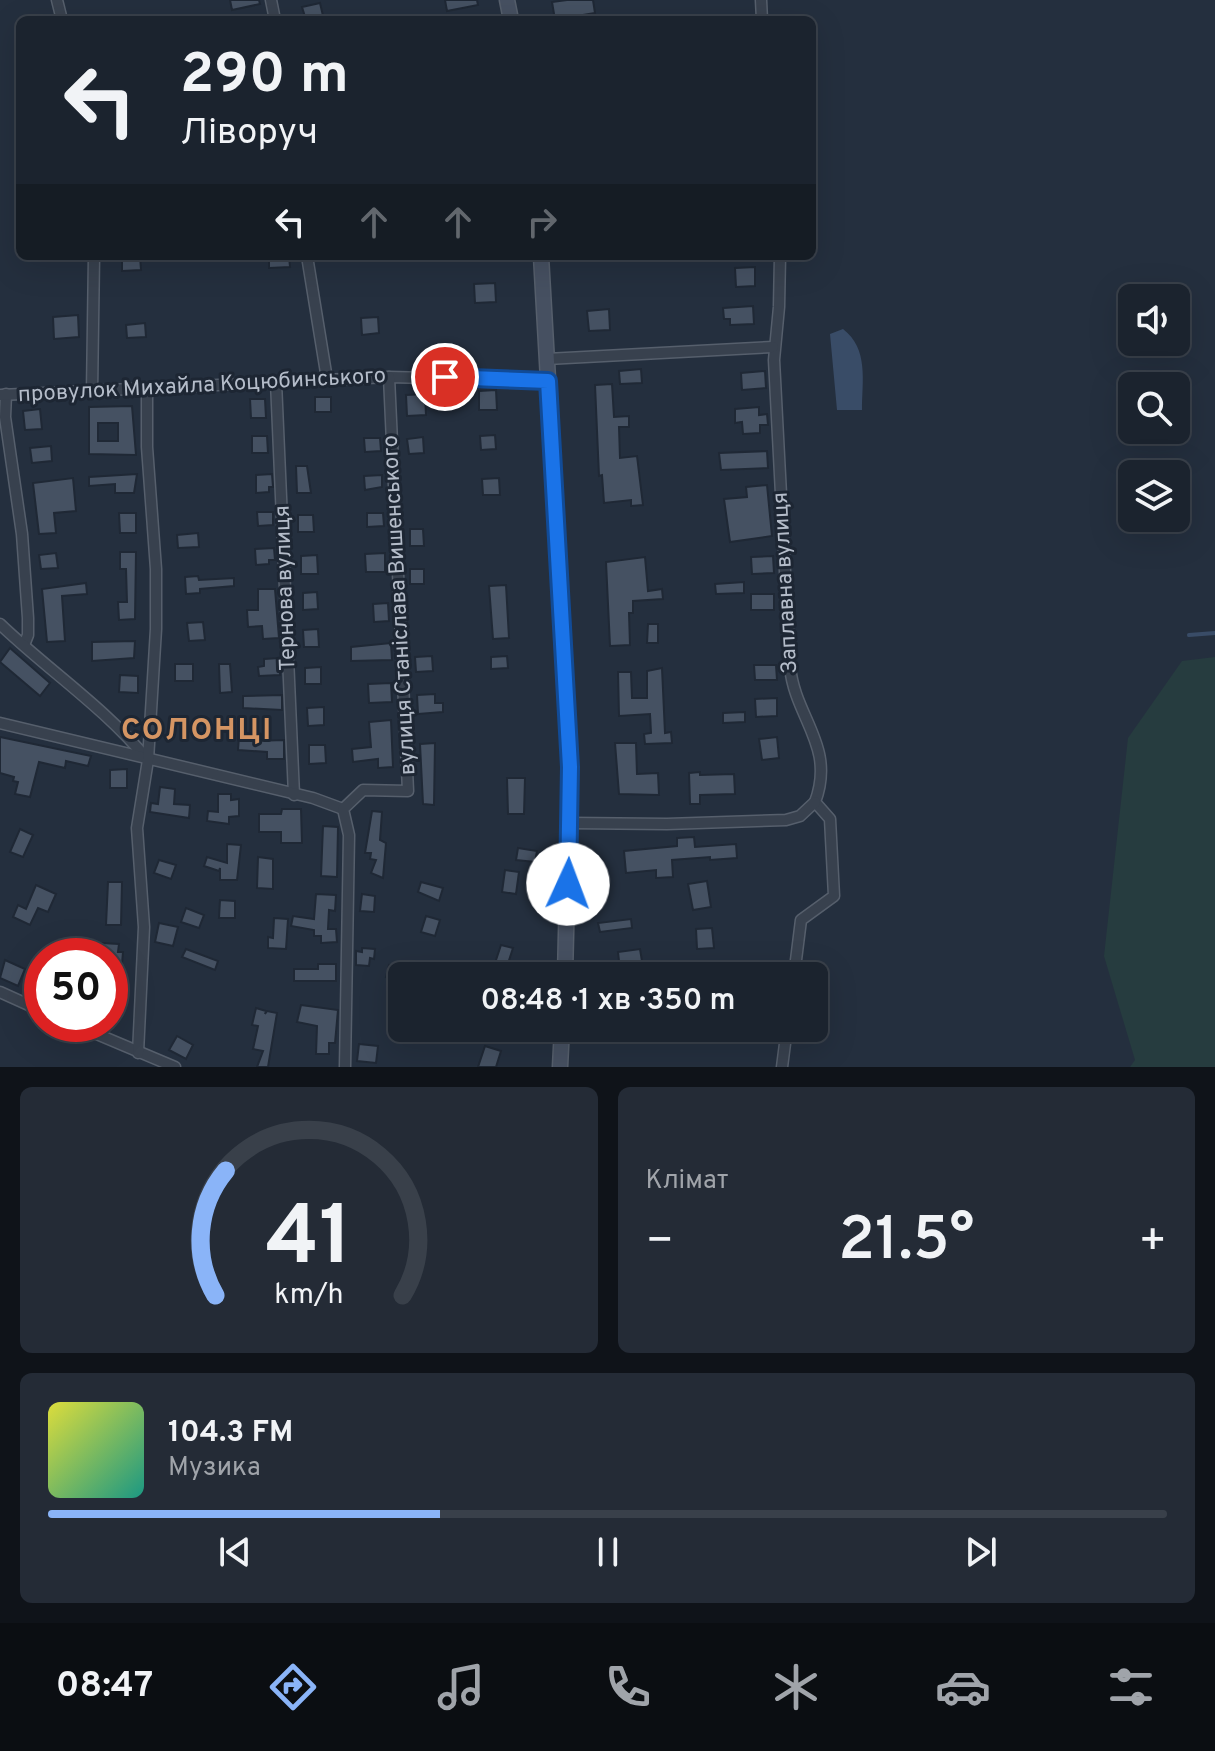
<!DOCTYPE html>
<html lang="uk">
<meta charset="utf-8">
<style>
body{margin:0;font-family:Overpass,sans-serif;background:#242b36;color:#f1f3f6;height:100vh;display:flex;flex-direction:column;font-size:30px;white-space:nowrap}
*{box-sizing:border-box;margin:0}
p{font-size:26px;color:#a0a4aa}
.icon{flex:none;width:44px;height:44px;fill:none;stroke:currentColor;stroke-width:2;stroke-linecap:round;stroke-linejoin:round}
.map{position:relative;height:1067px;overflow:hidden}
.panel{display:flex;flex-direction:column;gap:20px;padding:20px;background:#0f1319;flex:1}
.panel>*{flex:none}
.top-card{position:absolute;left:16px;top:16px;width:800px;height:244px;border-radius:12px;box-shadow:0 8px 32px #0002,0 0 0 2px #39404a;background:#1b232e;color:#f1f3f6;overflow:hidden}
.controls{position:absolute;left:1118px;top:284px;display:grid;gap:16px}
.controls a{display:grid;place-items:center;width:72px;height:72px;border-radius:12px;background:#1b232e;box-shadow:0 8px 32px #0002,0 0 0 2px #39404a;font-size:40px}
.speed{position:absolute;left:24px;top:938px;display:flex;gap:16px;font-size:40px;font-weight:700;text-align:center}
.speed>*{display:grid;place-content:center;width:104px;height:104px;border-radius:50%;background:#1b232e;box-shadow:0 8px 32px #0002,0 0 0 2px #39404a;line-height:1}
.speed .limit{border:12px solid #d22;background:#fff;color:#111}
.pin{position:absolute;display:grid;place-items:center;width:68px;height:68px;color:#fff;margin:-34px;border:4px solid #fff;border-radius:50%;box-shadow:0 2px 8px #0007}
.me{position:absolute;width:88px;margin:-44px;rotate:2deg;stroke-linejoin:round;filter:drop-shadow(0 0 6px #0008)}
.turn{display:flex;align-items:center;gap:28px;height:168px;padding:0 32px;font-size:36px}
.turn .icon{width:104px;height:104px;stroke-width:2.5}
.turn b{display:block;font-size:56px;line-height:68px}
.lanes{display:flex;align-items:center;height:76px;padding:0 32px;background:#0003;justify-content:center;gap:40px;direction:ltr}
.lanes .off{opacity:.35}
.big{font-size:60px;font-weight:600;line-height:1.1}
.panel .widget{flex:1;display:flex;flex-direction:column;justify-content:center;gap:12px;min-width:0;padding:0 28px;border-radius:12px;background:#242b36}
.panel .dial{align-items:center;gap:0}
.dial svg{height:208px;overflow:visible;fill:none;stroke:#39404a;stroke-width:7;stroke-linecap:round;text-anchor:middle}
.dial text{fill:#f1f3f6;stroke:none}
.song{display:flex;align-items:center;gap:24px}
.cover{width:96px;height:96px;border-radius:12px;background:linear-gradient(135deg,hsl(60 70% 55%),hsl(170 70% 35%))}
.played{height:8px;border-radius:4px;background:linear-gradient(90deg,#8ab4f8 35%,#39404a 35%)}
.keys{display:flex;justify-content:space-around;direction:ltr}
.heat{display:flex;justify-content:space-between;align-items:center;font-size:44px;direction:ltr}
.panel .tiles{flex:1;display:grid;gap:20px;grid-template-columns:1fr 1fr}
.widget:last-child{grid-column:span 2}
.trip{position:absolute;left:388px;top:962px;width:440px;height:80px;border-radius:12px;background:#1b232e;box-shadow:0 8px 32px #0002,0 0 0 2px #39404a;font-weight:600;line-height:80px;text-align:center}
.tab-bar{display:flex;height:128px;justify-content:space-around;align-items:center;background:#0b0e12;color:#a0a4aa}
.tab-bar .icon{width:56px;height:56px}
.tab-bar .selected{color:#8ab4f8}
.tab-bar b{font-size:36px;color:#f1f3f6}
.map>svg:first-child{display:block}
.green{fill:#263c3f}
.water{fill:#394c67}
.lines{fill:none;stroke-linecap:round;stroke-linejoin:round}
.stream{stroke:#394c67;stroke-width:4}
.building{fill:#455162;stroke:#1f2835;stroke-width:2;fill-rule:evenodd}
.street-casing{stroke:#565f6c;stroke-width:13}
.secondary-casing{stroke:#565f6c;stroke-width:17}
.street{stroke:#38414e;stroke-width:10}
.secondary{stroke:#465061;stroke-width:14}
.route-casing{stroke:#114b97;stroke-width:20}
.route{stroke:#1a73e8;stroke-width:14}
.labels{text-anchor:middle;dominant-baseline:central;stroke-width:6;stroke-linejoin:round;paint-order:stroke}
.street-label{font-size:22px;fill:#b4bcc9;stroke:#1d2633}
.district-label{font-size:30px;font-weight:bold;letter-spacing:2px;fill:#d59563;stroke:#1d2633}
</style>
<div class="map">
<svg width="1215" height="1067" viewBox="0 0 1215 1067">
<rect width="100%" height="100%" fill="#242f3e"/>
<!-- green -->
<polygon class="green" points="1215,657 1215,1067 1130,1067 1135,1060 1104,956 1128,738 1182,661"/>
<!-- water -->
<path class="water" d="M843,329C869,349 862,381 862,410H837L830,334Z"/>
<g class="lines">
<!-- stream -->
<polyline class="stream" points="1189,635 1215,633"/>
</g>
<!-- building -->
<g class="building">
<polygon points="230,0 259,0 260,4 232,10"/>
<polygon points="445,0 477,0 478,5 447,11"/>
<polygon points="567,0 593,0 595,13 576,16 576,20 555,20 552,2"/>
<polygon points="320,3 324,20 306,20 302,7"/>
<polygon points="122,256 140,256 141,270 122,271"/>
<polygon points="269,256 289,256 290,267 269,268"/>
<polygon points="755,267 755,286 736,287 735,268"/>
<polygon points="495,283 496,302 475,303 474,284"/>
<polygon points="753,306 754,324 730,325 730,319 724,319 723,308"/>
<polygon points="609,309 610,330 589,331 587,311"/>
<polygon points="78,315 79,337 54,339 53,317"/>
<polygon points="378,317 379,333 362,335 361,318"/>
<polygon points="145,323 146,337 127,338 126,325"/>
<polygon points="641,369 642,383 620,384 619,371"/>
<polygon points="765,371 766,388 742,390 741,373"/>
<polygon points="612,384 614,417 629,416 629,427 619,427 620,458 637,456 643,505 631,506 631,500 604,503 602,475 599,476 595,385"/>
<polygon points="496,390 497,410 479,410 479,391"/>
<polygon points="425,394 426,415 407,416 406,395"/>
<rect x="315" y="397" width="16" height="15"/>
<polygon points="250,399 265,399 266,418 251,418"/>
<path d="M132,406L136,455L89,454V407ZM98,423H118V441H98Z"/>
<polygon points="759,407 759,415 767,414 768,425 760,425 760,433 743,434 742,422 735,423 735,409"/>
<polygon points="40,409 42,429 25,430 23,411"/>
<polygon points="495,435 496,449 481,450 480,436"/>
<polygon points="252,436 267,436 268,453 252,453"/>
<polygon points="423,437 424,453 409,454 407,439"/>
<polygon points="364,438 380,438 381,451 365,452"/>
<polygon points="51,446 52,461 32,463 30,448"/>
<polygon points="767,451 768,468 721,470 719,453"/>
<polygon points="296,466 307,466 311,493 297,493"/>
<polygon points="137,474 134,493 115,493 115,484 89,486 89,477"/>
<polygon points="272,474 273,487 269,487 269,492 256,493 256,475"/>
<polygon points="382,475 382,487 365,490 364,476"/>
<polygon points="73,478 76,511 54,513 56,533 39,534 33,483"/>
<polygon points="499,478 500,495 483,495 482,479"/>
<polygon points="767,485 772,536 730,542 724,499 747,497 746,487"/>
<polygon points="257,512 273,512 273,525 258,526"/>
<polygon points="119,513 136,513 136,533 120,533"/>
<polygon points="367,513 383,513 384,526 367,527"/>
<polygon points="298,515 313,515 314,532 298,532"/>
<polygon points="410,529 423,529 424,546 410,546"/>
<polygon points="198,533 199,547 178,548 177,535"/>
<polygon points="274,548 275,560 269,560 269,564 256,565 255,549"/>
<polygon points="120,552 136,552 135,619 119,620 118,602 127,602 126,569 120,569"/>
<polygon points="56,553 58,568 41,569 39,555"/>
<polygon points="385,553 385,572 366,572 365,554"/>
<polygon points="317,555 318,574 301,574 301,556"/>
<polygon points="773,556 774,573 752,574 751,557"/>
<polygon points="645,557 648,591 662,589 663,599 633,601 633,613 629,613 630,645 610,646 606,562"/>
<rect x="410" y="569" width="14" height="15"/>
<polygon points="198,576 199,580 234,578 234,586 200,589 200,593 186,594 185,577"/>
<polygon points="744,582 744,593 716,594 715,584"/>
<polygon points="86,583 87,594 62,596 65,641 47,642 42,589"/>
<polygon points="506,585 509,638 493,639 489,586"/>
<polygon points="258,589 275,589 279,638 263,639 262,626 248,627 247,610 258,610"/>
<polygon points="317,592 318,609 303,610 303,593"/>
<rect x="751" y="594" width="23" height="16"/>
<polygon points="388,603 389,621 374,622 373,604"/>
<polygon points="203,622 205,640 189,641 187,623"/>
<polygon points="648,624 658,624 658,643 647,643"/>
<polygon points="318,629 319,647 304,647 303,630"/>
<polygon points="135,641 134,658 92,661 92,642"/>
<polygon points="391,643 392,660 351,661 351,647"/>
<polygon points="10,648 50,683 40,696 0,662"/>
<polygon points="432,656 433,671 416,672 415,657"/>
<polygon points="507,656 508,668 491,669 491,657"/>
<polygon points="279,658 280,675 259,676 258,667 264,666 264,659"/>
<rect x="175" y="664" width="18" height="17"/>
<polygon points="219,664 230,664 232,692 220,693"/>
<polygon points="754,665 776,665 777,680 755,680"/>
<polygon points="321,667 321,684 305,684 305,668"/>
<polygon points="662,668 665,733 671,732 672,743 645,744 644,734 651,733 650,714 619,716 618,672 631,672 632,698 647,698 647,671"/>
<polygon points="120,675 138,676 138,693 119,692"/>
<polygon points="391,683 392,702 369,703 368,684"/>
<polygon points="435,694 435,703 443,703 443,712 418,714 417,695"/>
<polygon points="282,695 282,710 243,708 243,696"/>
<polygon points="777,698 777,716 756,717 755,699"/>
<polygon points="324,707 324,725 308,726 307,708"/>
<polygon points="745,712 745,722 723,723 723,713"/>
<polygon points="391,720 393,767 378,768 378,759 353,762 352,749 371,747 369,722"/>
<polygon points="239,736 253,737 253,741 284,740 284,759 267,759 267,752 238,750"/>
<polygon points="0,737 91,756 88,766 66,761 65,768 39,762 30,797 15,794 18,782 13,781 14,777 0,773"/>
<polygon points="777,737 779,758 762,760 759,739"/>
<polygon points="435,743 434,805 423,804 420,744"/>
<polygon points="615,743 636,743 637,774 658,773 659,795 619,794"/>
<polygon points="309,745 325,745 326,763 309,764"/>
<polygon points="127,769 127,788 110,788 110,770"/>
<polygon points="700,772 700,775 734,774 735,794 700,795 700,804 690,804 689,773"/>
<polygon points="507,778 525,778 524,814 508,814"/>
<polygon points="160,787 175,789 174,804 190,805 189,818 150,812 151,803 158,804"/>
<polygon points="218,794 231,794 231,800 239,799 239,816 229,817 229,824 207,821 208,811 218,812"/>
<polygon points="282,809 301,809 302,843 281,843 281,832 259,832 259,814 281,814"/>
<polygon points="372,811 382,812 380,840 386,843 383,878 371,873 376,860 370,859 371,853 365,853"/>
<polygon points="323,826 338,827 337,877 321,876"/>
<polygon points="20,829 33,835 23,857 10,852"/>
<polygon points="694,837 695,847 736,844 737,858 710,860 710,857 672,860 673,877 656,878 656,870 626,873 624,851 677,846 677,838"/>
<polygon points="227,844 241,845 237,880 220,880 220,868 219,871 204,866 207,857 227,863"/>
<polygon points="518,848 537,851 535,862 516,860"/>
<polygon points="258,857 273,859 273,889 257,888"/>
<polygon points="159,860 176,865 171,879 154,873"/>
<polygon points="505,870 519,872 516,894 502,892"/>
<polygon points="707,881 711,907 693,910 688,884"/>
<polygon points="108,882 122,882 121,925 106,925"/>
<polygon points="421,882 443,888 439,901 418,892"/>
<polygon points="36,885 56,894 48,912 38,908 30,925 13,917 18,905 26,909"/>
<polygon points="316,894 336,895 335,911 329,910 328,929 336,929 337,942 321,943 321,936 314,936 314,930 291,926 293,916 314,919"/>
<polygon points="362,894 375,896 374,912 360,911"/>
<polygon points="220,900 235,901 235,918 219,918"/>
<polygon points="186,908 204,915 199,928 181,922"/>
<polygon points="426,916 440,920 435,936 421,932"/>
<polygon points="274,918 288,919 286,949 268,948 268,937 273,938"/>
<polygon points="631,919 632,928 600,932 598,923"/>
<polygon points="159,923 178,927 173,946 155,942"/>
<polygon points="712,928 714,948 697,949 696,929"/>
<polygon points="102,943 119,944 118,952 123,952 122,964 110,963 110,956 101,956"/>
<polygon points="501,945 513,948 504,976 478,976 483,962 494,966"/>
<polygon points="362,948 375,949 374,959 370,958 369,966 356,965 356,951 362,952"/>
<polygon points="186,949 218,961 215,970 182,957"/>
<polygon points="640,949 643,967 620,970 618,952"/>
<polygon points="5,960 25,969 18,986 0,978"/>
<polygon points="318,964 336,964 336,981 294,981 294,969 318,969"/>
<polygon points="389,965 405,970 401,982 386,977"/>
<polygon points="301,1005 338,1010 335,1043 329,1043 329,1054 316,1054 317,1026 297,1022"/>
<polygon points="256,1008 266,1011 265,1014 267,1011 277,1013 268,1067 257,1067 263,1051 253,1049 258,1026 252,1025"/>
<polygon points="671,1028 686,1028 685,1042 671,1042"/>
<polygon points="177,1036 193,1045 186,1059 169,1050"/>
<polygon points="359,1044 378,1046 376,1063 357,1061"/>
<polygon points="485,1046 501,1051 496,1067 478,1067"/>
</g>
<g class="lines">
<!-- street casing -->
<g class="street-casing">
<g id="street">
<polyline points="57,0 62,20"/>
<polyline points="271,0 275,20"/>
<polyline points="761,0 762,20"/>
<polyline points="307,256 327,379"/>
<path d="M780,256L779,307L774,360L790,667C795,718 836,746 815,802L830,819L834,896L801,920L794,976"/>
<polyline points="547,359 773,347"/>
<polyline points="276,382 294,795"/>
<polyline points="92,392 94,256"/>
<polyline points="6,394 5,417 22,534 28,618 28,635 24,645"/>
<polyline points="0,395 389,377 548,381"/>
<path d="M0,624C48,670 104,707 147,759"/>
<polyline points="0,723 313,798 343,809"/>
<polyline points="570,823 667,824 786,820 800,816 815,802"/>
<polyline points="0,992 42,1011"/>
<polyline points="73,1024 175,1067"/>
<polyline points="138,1053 144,927 137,828 148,760 156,629 156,569 147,447 147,390"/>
<polyline points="345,1067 349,835 343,809 363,790 408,791 389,377"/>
<polyline points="782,1067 787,1028"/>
</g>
</g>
<!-- secondary casing -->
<g class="secondary-casing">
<g id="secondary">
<polyline points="507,0 511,20"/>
<polyline points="541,256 570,767 565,976"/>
<polyline points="560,1067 562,1028"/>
</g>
</g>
<!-- street -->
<use href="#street" class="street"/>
<!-- secondary -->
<use href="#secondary" class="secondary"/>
</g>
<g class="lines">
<!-- route casing -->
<g class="route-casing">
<polyline id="route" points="445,377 548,381 570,767 568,884"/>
</g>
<!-- route -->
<use href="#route" class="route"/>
</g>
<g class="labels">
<!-- street labels -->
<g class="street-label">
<text transform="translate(202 386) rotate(-3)">провулок Михайла Коцюбинського</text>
<text transform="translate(786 583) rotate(-93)">Заплавна вулиця</text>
<text transform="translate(286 588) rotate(-92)">Тернова вулиця</text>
<text transform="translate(400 605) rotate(-93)">вулиця Станіслава Вишенського</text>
</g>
<!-- district labels -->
<g class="district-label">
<text x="197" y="731">СОЛОНЦІ</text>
</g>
</g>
</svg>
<div class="controls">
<a><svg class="icon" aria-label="sound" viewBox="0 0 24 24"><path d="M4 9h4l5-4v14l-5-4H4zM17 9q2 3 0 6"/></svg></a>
<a><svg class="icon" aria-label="search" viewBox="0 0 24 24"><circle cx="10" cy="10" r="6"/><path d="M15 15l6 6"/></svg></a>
<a><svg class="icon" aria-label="layers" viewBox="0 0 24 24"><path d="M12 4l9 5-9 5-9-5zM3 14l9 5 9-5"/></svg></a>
</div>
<div class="speed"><div class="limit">50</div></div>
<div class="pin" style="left:445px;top:377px;background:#d93025"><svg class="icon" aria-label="arrive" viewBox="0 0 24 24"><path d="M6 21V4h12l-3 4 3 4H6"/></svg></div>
<svg class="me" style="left:568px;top:884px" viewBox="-20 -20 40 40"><circle r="19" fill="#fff"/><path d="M0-13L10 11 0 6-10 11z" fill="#1a73e8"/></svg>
<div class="trip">08:48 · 1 хв · 350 m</div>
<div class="top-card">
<div class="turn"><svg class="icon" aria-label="left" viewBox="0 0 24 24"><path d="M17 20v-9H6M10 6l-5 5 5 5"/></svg><div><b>290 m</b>Ліворуч</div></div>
<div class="lanes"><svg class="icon" aria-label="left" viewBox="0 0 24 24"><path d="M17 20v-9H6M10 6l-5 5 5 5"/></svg><svg class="icon off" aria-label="ahead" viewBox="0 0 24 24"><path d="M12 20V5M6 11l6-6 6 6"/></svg><svg class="icon off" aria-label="ahead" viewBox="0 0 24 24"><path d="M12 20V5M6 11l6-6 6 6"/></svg><svg class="icon off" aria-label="right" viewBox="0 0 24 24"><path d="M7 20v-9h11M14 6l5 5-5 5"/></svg></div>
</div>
</div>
<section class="panel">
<div class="tiles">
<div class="widget dial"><svg viewBox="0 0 100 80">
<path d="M14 69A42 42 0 1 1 86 69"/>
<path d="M14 69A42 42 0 0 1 18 21" stroke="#8ab4f8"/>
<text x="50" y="56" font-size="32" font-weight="700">41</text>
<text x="50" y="72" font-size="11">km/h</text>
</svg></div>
<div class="widget"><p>Клімат</p>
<div class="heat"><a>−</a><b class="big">21.5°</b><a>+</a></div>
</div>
<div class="widget">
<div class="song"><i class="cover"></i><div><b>104.3 FM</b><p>Музика</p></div></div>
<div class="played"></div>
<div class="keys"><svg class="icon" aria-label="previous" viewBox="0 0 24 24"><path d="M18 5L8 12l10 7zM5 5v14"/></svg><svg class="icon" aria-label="pause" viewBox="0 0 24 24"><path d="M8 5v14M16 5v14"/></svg><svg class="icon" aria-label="next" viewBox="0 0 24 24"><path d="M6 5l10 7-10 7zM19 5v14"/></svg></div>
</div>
</div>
</section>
<nav class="tab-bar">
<b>08:47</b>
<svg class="icon selected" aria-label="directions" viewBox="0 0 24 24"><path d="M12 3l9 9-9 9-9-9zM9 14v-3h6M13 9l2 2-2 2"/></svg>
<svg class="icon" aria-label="music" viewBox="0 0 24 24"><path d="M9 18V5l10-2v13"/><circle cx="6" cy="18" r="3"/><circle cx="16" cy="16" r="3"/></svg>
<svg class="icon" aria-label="phone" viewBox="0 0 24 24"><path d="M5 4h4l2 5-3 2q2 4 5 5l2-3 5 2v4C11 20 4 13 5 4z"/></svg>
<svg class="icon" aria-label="climate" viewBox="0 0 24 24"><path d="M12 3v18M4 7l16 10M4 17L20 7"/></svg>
<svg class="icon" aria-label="car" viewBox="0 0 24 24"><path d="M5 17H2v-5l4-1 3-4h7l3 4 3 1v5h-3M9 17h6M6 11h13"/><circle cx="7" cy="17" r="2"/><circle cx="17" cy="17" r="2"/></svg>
<svg class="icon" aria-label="filters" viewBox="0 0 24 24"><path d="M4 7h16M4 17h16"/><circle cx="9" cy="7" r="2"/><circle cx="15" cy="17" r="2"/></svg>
</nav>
